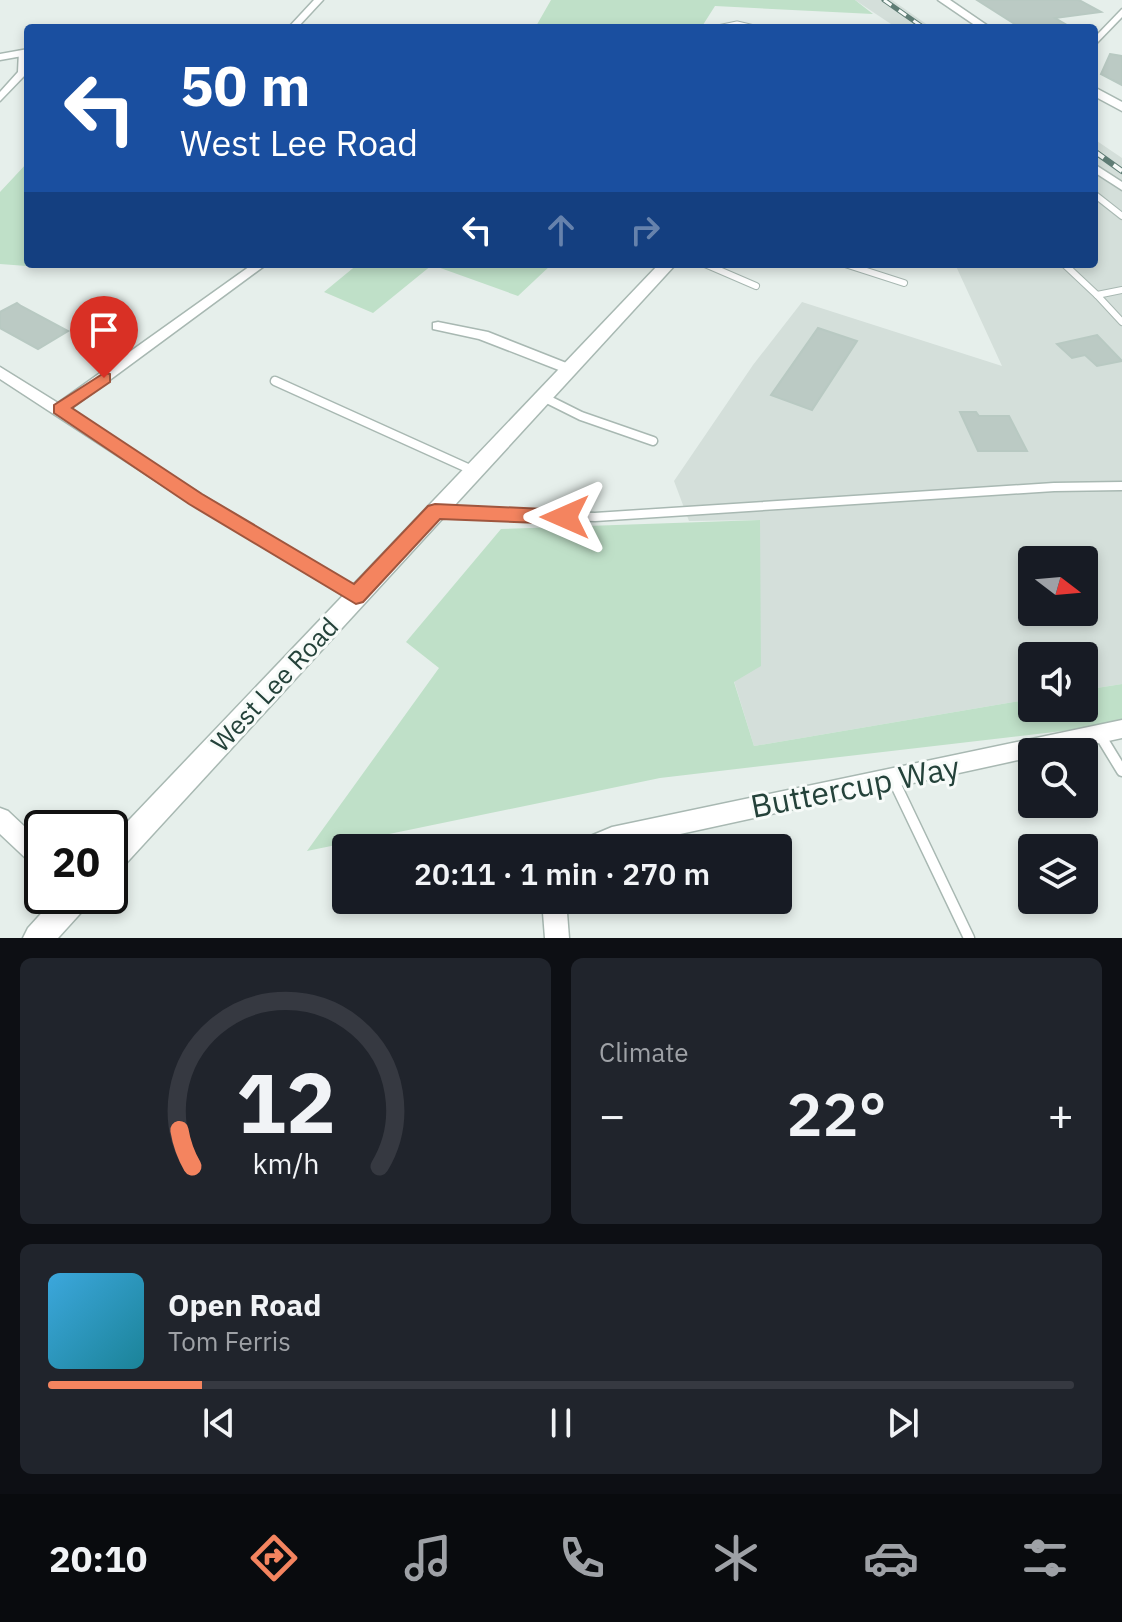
<!DOCTYPE html>
<meta charset="utf-8">
<style>
body{margin:0;font-family:"IBM Plex Sans",sans-serif;background:#20242c;color:#f1f3f6;height:100vh;display:flex;flex-direction:column;font-size:30px;white-space:nowrap}
*{box-sizing:border-box;margin:0}
p{font-size:26px;color:#9ea1a6}
.icon{flex:none;width:44px;height:44px;fill:none;stroke:currentColor;stroke-width:2;stroke-linecap:round;stroke-linejoin:round}
.map{position:relative;height:938px;overflow:hidden}
.panel{display:flex;flex-direction:column;gap:20px;padding:20px;background:#0d0f14;flex:1}
.panel>*{flex:none}
.banner{position:absolute;left:24px;top:24px;width:1074px;height:244px;border-radius:8px;box-shadow:0 4px 12px #0003;background:#1a4fa0;color:#fff;overflow:hidden}
.needle{width:52px;rotate:106deg}
.controls{position:absolute;left:1018px;top:546px;display:grid;gap:16px}
.controls a{display:grid;place-items:center;width:80px;height:80px;border-radius:8px;background:#171b24;box-shadow:0 4px 12px #0003;font-size:40px}
.speed{position:absolute;left:24px;top:810px;display:flex;gap:16px;font-size:40px;font-weight:700;text-align:center}
.speed>*{display:grid;place-content:center;width:104px;height:104px;border-radius:50%;background:#171b24;box-shadow:0 4px 12px #0003;line-height:1}
.speed .limit{border:4px solid #111;border-radius:12px;background:#fff;color:#111}
.pin{position:absolute;display:grid;place-items:center;width:68px;height:68px;color:#fff;margin:-82px -34px;border-radius:50% 50% 50% 0;rotate:-45deg;box-shadow:0 0 8px #0007}
.pin .icon{rotate:45deg}
.me{position:absolute;width:88px;margin:-44px;rotate:270deg;stroke-linejoin:round;filter:drop-shadow(0 0 6px #0008)}
.turn{display:flex;align-items:center;gap:28px;height:168px;padding:0 24px;font-size:36px}
.turn .icon{width:104px;height:104px;stroke-width:2.5}
.turn b{display:block;font-size:56px;line-height:68px}
.lanes{display:flex;align-items:center;height:76px;padding:0 24px;background:#0003;justify-content:center;gap:40px;direction:ltr}
.lanes .off{opacity:.35}
.big{font-size:60px;font-weight:600;line-height:1.1}
.panel .widget{flex:1;display:flex;flex-direction:column;justify-content:center;gap:12px;min-width:0;padding:0 28px;border-radius:12px;background:#20242c}
.panel .dial{align-items:center;gap:0}
.dial svg{height:208px;overflow:visible;fill:none;stroke:#363941;stroke-width:7;stroke-linecap:round;text-anchor:middle}
.dial text{fill:#f1f3f6;stroke:none}
.song{display:flex;align-items:center;gap:24px}
.cover{width:96px;height:96px;border-radius:12px;background:linear-gradient(135deg,hsl(200 70% 55%),hsl(190 70% 35%))}
.played{height:8px;border-radius:4px;background:linear-gradient(90deg,#f4845f 15%,#363941 15%)}
.keys{display:flex;justify-content:space-around;direction:ltr}
.heat{display:flex;justify-content:space-between;align-items:center;font-size:44px;direction:ltr}
.panel .tiles{flex:1;display:grid;gap:20px;grid-template-columns:1fr 1fr}
.widget:last-child{grid-column:span 2}
.trip{position:absolute;left:332px;top:834px;width:460px;height:80px;border-radius:8px;background:#171b24;box-shadow:0 4px 12px #0003;font-weight:600;line-height:80px;text-align:center}
.tab-bar{display:flex;height:128px;justify-content:space-around;align-items:center;background:#090b0e;color:#9ea1a6}
.tab-bar .icon{width:56px;height:56px}
.tab-bar .on{color:#f4845f}
.tab-bar b{font-size:36px;color:#f1f3f6}
.map>svg:first-child{display:block}
.built{fill:#d4dfda;fill-rule:evenodd}
.green{fill:#bfe0c8}
.building{fill:#bbcac4;stroke:#b8c9c2;stroke-width:2}
.lines{fill:none;stroke-linecap:round;stroke-linejoin:round}
.service-far3-casing{stroke:#a8b8b2;stroke-width:7}
.service-far2-casing{stroke:#a8b8b2;stroke-width:8}
.service-far1-casing{stroke:#a8b8b2;stroke-width:11}
.service-casing{stroke:#a8b8b2;stroke-width:13}
.minor-casing{stroke:#a8b8b2;stroke-width:3}
.tertiary-casing{stroke:#a8b8b2;stroke-width:3}
.service-far3{stroke:#fff;stroke-width:5}
.service-far2{stroke:#fff;stroke-width:6}
.service-far1{stroke:#fff;stroke-width:8}
.service{stroke:#fff;stroke-width:10}
.minor{fill:#fff;fill-rule:evenodd}
.tertiary{fill:#fff;fill-rule:evenodd}
.rail-far1-casing{stroke:#5f7d75;stroke-width:5}
.rail-casing{stroke:#5f7d75;stroke-width:6}
.rail-far1{stroke:#f7fbf9;stroke-width:3;stroke-dasharray:9;stroke-linecap:butt}
.rail{stroke:#f7fbf9;stroke-width:4;stroke-dasharray:12;stroke-linecap:butt}
.route{fill:#f4845f;stroke:#9f563e;stroke-width:2}
.labels{text-anchor:middle;dominant-baseline:central;stroke-width:6;stroke-linejoin:round;paint-order:stroke}
.street-label{font-size:26px;fill:#24423a;stroke:#f7fbf9}
.near-street-label{font-size:32px;fill:#24423a;stroke:#f7fbf9}
</style>
<div class="map">
<svg width="1122" height="938" viewBox="0 0 1122 938">
<rect width="100%" height="100%" fill="#e6efeb"/>
<!-- built -->
<g class="built">
<polygon points="855,0 892,0 932,28 897,28"/>
<path d="M1094,139L1122,158V684L1084,690V656H1032V699L754,746L734,681L760,520L689,521L674,481L753,365L802,302L1002,366L955,264H1094ZM1032,560H1084V612H1032Z"/>
</g>
<!-- green -->
<g class="green">
<polygon points="551,0 855,0 873,14 715,6 701,28 535,28"/>
<polygon points="28,162 28,264 46,264 40,267 0,264 0,192"/>
<polygon points="358,264 552,264 518,296 432,265 373,313 324,292"/>
<polygon points="760,520 761,666 734,682 754,746 1032,699 1032,708 1084,708 1084,690 1122,684 1122,724 660,778 307,851 439,668 406,642 501,529"/>
</g>
<!-- building -->
<g class="building">
<polygon points="977,0 1079,0 1101,12 1055,18 1072,28 1021,28"/>
<polygon points="1110,54 1122,56 1122,85 1101,74"/>
<polygon points="17,303 21,306 68,331 38,349 0,328 0,312"/>
<polygon points="818,328 857,341 812,410 771,395"/>
<polygon points="1097,335 1122,361 1097,366 1085,355 1072,358 1057,344"/>
<polygon points="960,412 976,412 979,416 1009,416 1027,451 978,451"/>
</g>
<g class="lines">
<!-- service-far3 casing -->
<g class="service-far3-casing">
<polyline id="service-far3" points="718,28 737,24 754,28"/>
</g>
<!-- service-far2 casing -->
<g class="service-far2-casing">
<g id="service-far2">
<polyline points="1094,194 1122,216"/>
<polyline points="705,264 756,286"/>
<polyline points="845,264 904,283"/>
<polyline points="1064,264 1097,295"/>
<polyline points="1122,290 1097,295 1122,322"/>
</g>
</g>
<!-- service-far1 casing -->
<g class="service-far1-casing">
<g id="service-far1">
<polyline points="275,381 472,470"/>
<polyline points="543,397 581,416 653,441"/>
<polyline points="440,511 595,517 1054,487 1122,486"/>
</g>
</g>
<!-- service casing -->
<g class="service-casing">
<g id="service">
<polyline points="1100,735 1122,771"/>
<polyline points="893,779 969,938"/>
</g>
</g>
<!-- minor casing -->
<g class="minor-casing">
<g id="minor">
<polygon points="314,0 323,0 297,28 288,28"/>
<polygon points="1122,9 1122,17 1094,46 1094,38"/>
<polygon points="19,51 27,53 28,72 0,101 0,92 18,72"/>
<polygon points="1094,164 1122,182 1122,190 1094,172"/>
<polygon points="253,264 267,264 69,410 202,495 362,591 365,596 362,601 356,603 190,503 0,379 0,367 58,403"/>
<polygon points="438,322 488,332 574,366 576,369 569,374 564,372 479,339 433,329 433,323"/>
<polygon points="1122,720 1122,738 1058,752 1032,752 1032,757 616,848 578,848 581,840 612,827"/>
<polygon points="0,808 8,811 42,843 42,869 34,866 0,834"/>
<polygon points="542,900 566,900 569,938 545,938"/>
</g>
</g>
<!-- tertiary casing -->
<g class="tertiary-casing">
<g id="tertiary">
<polygon points="938,0 950,0 991,28 979,28"/>
<polygon points="28,49 28,55 0,60 0,54"/>
<polygon points="1094,87 1122,102 1122,111 1094,96"/>
<polygon points="659,264 676,264 120,870 110,874 110,840"/>
<polygon points="57,896 91,896 87,906 58,938 23,938 28,928"/>
</g>
</g>
<!-- service-far3 -->
<use href="#service-far3" class="service-far3"/>
<!-- service-far2 -->
<use href="#service-far2" class="service-far2"/>
<!-- service-far1 -->
<use href="#service-far1" class="service-far1"/>
<!-- service -->
<use href="#service" class="service"/>
<!-- minor -->
<use href="#minor" class="minor"/>
<!-- tertiary -->
<use href="#tertiary" class="tertiary"/>
<!-- rail-far1 casing -->
<g class="rail-far1-casing">
<polyline id="rail-far1" points="884,0 924,28"/>
</g>
<!-- rail casing -->
<g class="rail-casing">
<polyline id="rail" points="1094,151 1122,171"/>
</g>
<!-- rail-far1 -->
<use href="#rail-far1" class="rail-far1"/>
<!-- rail -->
<use href="#rail" class="rail"/>
</g>
<!-- route -->
<polygon class="route" points="104,373 110,374 110,382 72,408 202,494 354,584 428,506 435,504 565,510 575,517 565,524 440,519 363,602 356,604 189,504 54,413 54,405"/>
<g class="labels">
<!-- street labels -->
<g class="street-label">
<text transform="translate(274 684) rotate(-47)">West Lee Road</text>
</g>
<!-- near-street labels -->
<g class="near-street-label">
<text transform="translate(855 786) rotate(-11)">Buttercup Way</text>
</g>
</g>
</svg>
<div class="controls">
<a><svg class="needle" viewBox="-14 -14 28 28"><path d="M0-13l5 13h-10z" fill="#e53935"/><path d="M0 13l5-13h-10z" fill="#9ea1a6"/></svg></a>
<a><svg class="icon" aria-label="sound" viewBox="0 0 24 24"><path d="M4 9h4l5-4v14l-5-4H4zM17 9q2 3 0 6"/></svg></a>
<a><svg class="icon" aria-label="search" viewBox="0 0 24 24"><circle cx="10" cy="10" r="6"/><path d="M15 15l6 6"/></svg></a>
<a><svg class="icon" aria-label="layers" viewBox="0 0 24 24"><path d="M12 4l9 5-9 5-9-5zM3 14l9 5 9-5"/></svg></a>
</div>
<div class="speed"><div class="limit">20</div></div>
<div class="pin" style="left:104px;top:378px;background:#d93025"><svg class="icon" aria-label="arrive" viewBox="0 0 24 24"><path d="M6 21V4h12l-3 4 3 4H6"/></svg></div>
<svg class="me" style="left:565px;top:517px" viewBox="-20 -20 40 40"><path d="M0-17L14 15 0 8-14 15z" fill="#f4845f" stroke="#fff" stroke-width="4"/></svg>
<div class="trip">20:11 · 1 min · 270 m</div>
<div class="banner">
<div class="turn"><svg class="icon" aria-label="left" viewBox="0 0 24 24"><path d="M17 20v-9H6M10 6l-5 5 5 5"/></svg><div><b>50 m</b>West Lee Road</div></div>
<div class="lanes"><svg class="icon" aria-label="left" viewBox="0 0 24 24"><path d="M17 20v-9H6M10 6l-5 5 5 5"/></svg><svg class="icon off" aria-label="ahead" viewBox="0 0 24 24"><path d="M12 20V5M6 11l6-6 6 6"/></svg><svg class="icon off" aria-label="right" viewBox="0 0 24 24"><path d="M7 20v-9h11M14 6l5 5-5 5"/></svg></div>
</div>
</div>
<section class="panel">
<div class="tiles">
<div class="widget dial"><svg viewBox="0 0 100 80">
<path d="M14 69A42 42 0 1 1 86 69"/>
<path d="M14 69A42 42 0 0 1 9 55" stroke="#f4845f"/>
<text x="50" y="56" font-size="32" font-weight="700">12</text>
<text x="50" y="72" font-size="11">km/h</text>
</svg></div>
<div class="widget"><p>Climate</p>
<div class="heat"><a>−</a><b class="big">22°</b><a>+</a></div>
</div>
<div class="widget">
<div class="song"><i class="cover"></i><div><b>Open Road</b><p>Tom Ferris</p></div></div>
<div class="played"></div>
<div class="keys"><svg class="icon" aria-label="previous" viewBox="0 0 24 24"><path d="M18 5L8 12l10 7zM5 5v14"/></svg><svg class="icon" aria-label="pause" viewBox="0 0 24 24"><path d="M8 5v14M16 5v14"/></svg><svg class="icon" aria-label="next" viewBox="0 0 24 24"><path d="M6 5l10 7-10 7zM19 5v14"/></svg></div>
</div>
</div>
</section>
<nav class="tab-bar">
<b>20:10</b>
<svg class="icon on" aria-label="directions" viewBox="0 0 24 24"><path d="M12 3l9 9-9 9-9-9zM9 14v-3h6M13 9l2 2-2 2"/></svg>
<svg class="icon" aria-label="music" viewBox="0 0 24 24"><path d="M9 18V5l10-2v13"/><circle cx="6" cy="18" r="3"/><circle cx="16" cy="16" r="3"/></svg>
<svg class="icon" aria-label="phone" viewBox="0 0 24 24"><path d="M5 4h4l2 5-3 2q2 4 5 5l2-3 5 2v4C11 20 4 13 5 4z"/></svg>
<svg class="icon" aria-label="climate" viewBox="0 0 24 24"><path d="M12 3v18M4 7l16 10M4 17L20 7"/></svg>
<svg class="icon" aria-label="car" viewBox="0 0 24 24"><path d="M5 17H2v-5l4-1 3-4h7l3 4 3 1v5h-3M9 17h6M6 11h13"/><circle cx="7" cy="17" r="2"/><circle cx="17" cy="17" r="2"/></svg>
<svg class="icon" aria-label="filters" viewBox="0 0 24 24"><path d="M4 7h16M4 17h16"/><circle cx="9" cy="7" r="2"/><circle cx="15" cy="17" r="2"/></svg>
</nav>
